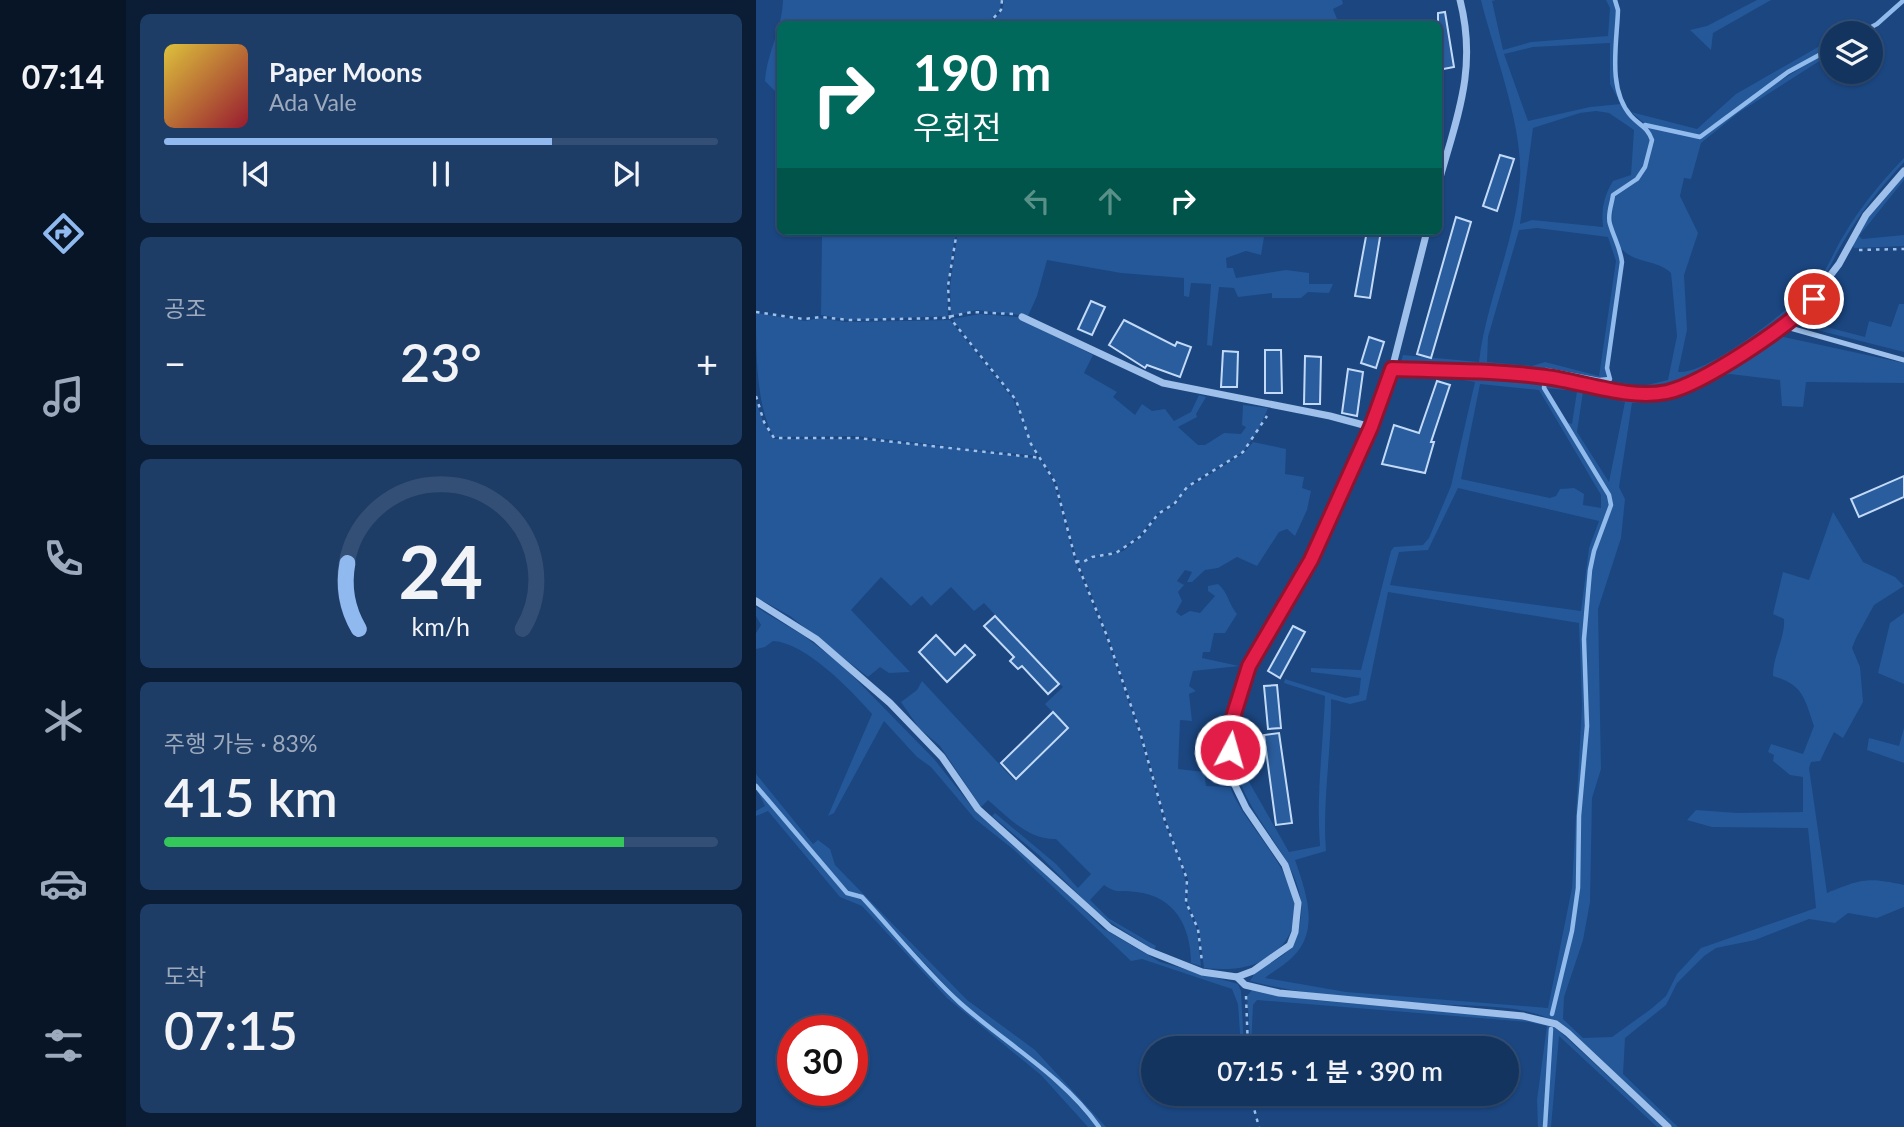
<!DOCTYPE html>
<html lang="ko">
<meta charset="utf-8">
<style>
body{margin:0;font-family:Lato,"Noto Sans KR",sans-serif;background:#1d3c66;color:#f1f3f6;height:100vh;display:flex;flex-direction:column;font-size:26px;white-space:nowrap}
*{box-sizing:border-box;margin:0}
p{font-size:23px;color:#9daabd}
.icon{flex:none;width:38px;height:38px;fill:none;stroke:currentColor;stroke-width:2;stroke-linecap:round;stroke-linejoin:round}
.map{position:relative;flex:1;overflow:hidden}
.drawer{display:flex;flex-direction:column;gap:14px;padding:14px;background:#0b1d35;width:630px}
.drawer>*{flex:none}
.guide{position:absolute;left:21px;top:21px;width:665px;height:214px;border-radius:10px;box-shadow:0 2px 5px #0004,0 0 0 2px #334f75;background:#00695c;color:#fff;overflow:hidden}
.tools{position:absolute;left:1064px;top:21px;display:grid;gap:14px}
.tools a{display:grid;place-items:center;width:63px;height:63px;border-radius:50%;background:#143460;box-shadow:0 2px 5px #0004,0 0 0 2px #334f75;font-size:35px}
.speed{position:absolute;left:21px;top:1015px;display:flex;gap:14px;font-size:35px;font-weight:700;text-align:center}
.speed>*{display:grid;place-content:center;width:91px;height:91px;border-radius:50%;background:#143460;box-shadow:0 2px 5px #0004,0 0 0 2px #334f75;line-height:1}
.speed .limit{border:10px solid #d22;background:#fff;color:#111}
.pin{position:absolute;display:grid;place-items:center;width:60px;height:60px;color:#fff;margin:-30px;border:4px solid #fff;border-radius:50%;box-shadow:0 2px 7px #0007}
.me{position:absolute;width:77px;margin:-38px;rotate:6deg;stroke-linejoin:round;filter:drop-shadow(0 0 5px #0008)}
.turn{display:flex;align-items:center;gap:24px;height:147px;padding:0 21px;font-size:32px}
.turn .icon{width:91px;height:91px;stroke-width:2.5}
.turn b{display:block;font-size:49px;line-height:60px}
.lanes{display:flex;align-items:center;height:66px;padding:0 21px;background:#0003;justify-content:center;gap:35px;direction:ltr}
.lanes .off{opacity:.35}
.big{font-size:52px;font-weight:600;line-height:1.1}
.drawer .card{flex:1;display:flex;flex-direction:column;justify-content:center;gap:10px;min-width:0;padding:0 24px;border-radius:10px;background:#1d3c66}
.drawer .dial{align-items:center;gap:0}
.dial svg{height:182px;overflow:visible;fill:none;stroke:#334f75;stroke-width:7;stroke-linecap:round;text-anchor:middle}
.dial text{fill:#f1f3f6;stroke:none}
.song{display:flex;align-items:center;gap:21px}
.cover{width:84px;height:84px;border-radius:10px;background:linear-gradient(135deg,hsl(50 70% 55%),hsl(350 70% 35%))}
.played{height:7px;border-radius:4px;background:linear-gradient(90deg,#90b9f0 70%,#334f75 70%)}
.keys{display:flex;justify-content:space-around;direction:ltr}
.heat{display:flex;justify-content:space-between;align-items:center;font-size:38px;direction:ltr}
.charge{height:10px;border-radius:5px;background:linear-gradient(90deg,#34c759 83%,#334f75 0)}
.trip{position:absolute;left:385px;top:1036px;width:378px;height:70px;border-radius:35px;background:#143460;box-shadow:0 2px 5px #0004,0 0 0 2px #334f75;font-weight:600;line-height:70px;text-align:center}
main{display:flex;flex:1;min-height:0}
.dock{display:flex;flex-direction:column;width:126px;justify-content:space-around;align-items:center;background:#081526;color:#9daabd}
.dock .icon{width:49px;height:49px}
.dock .active{color:#90b9f0}
.dock b{font-size:32px;color:#f1f3f6}
.map>svg:first-child{display:block}
.green{fill:#245899;fill-rule:evenodd}
.lines{fill:none;stroke-linecap:round;stroke-linejoin:round}
.stream{stroke:#91bbec;stroke-width:4.5}
.building{fill:#2a5d9e;stroke:#c2daf7;stroke-width:2}
.path{stroke:#9ec0ea;stroke-width:2.5;stroke-dasharray:3.5 5;stroke-linecap:butt}
.lane{stroke:#9ec0ea;stroke-width:5}
.street{stroke:#9ec0ea;stroke-width:7}
.route-casing{stroke:#92132f;stroke-width:18}
.route{stroke:#e11d48;stroke-width:12}
</style>
<main>
<nav class="dock">
<b>07:14</b>
<svg class="icon active" aria-label="directions" viewBox="0 0 24 24"><path d="M12 3l9 9-9 9-9-9zM9 14v-3h6M13 9l2 2-2 2"/></svg>
<svg class="icon" aria-label="music" viewBox="0 0 24 24"><path d="M9 18V5l10-2v13"/><circle cx="6" cy="18" r="3"/><circle cx="16" cy="16" r="3"/></svg>
<svg class="icon" aria-label="phone" viewBox="0 0 24 24"><path d="M5 4h4l2 5-3 2q2 4 5 5l2-3 5 2v4C11 20 4 13 5 4z"/></svg>
<svg class="icon" aria-label="climate" viewBox="0 0 24 24"><path d="M12 3v18M4 7l16 10M4 17L20 7"/></svg>
<svg class="icon" aria-label="car" viewBox="0 0 24 24"><path d="M5 17H2v-5l4-1 3-4h7l3 4 3 1v5h-3M9 17h6M6 11h13"/><circle cx="7" cy="17" r="2"/><circle cx="17" cy="17" r="2"/></svg>
<svg class="icon" aria-label="filters" viewBox="0 0 24 24"><path d="M4 7h16M4 17h16"/><circle cx="9" cy="7" r="2"/><circle cx="15" cy="17" r="2"/></svg>
</nav>
<section class="drawer">
<div class="card">
<div class="song"><i class="cover"></i><div><b>Paper Moons</b><p>Ada Vale</p></div></div>
<div class="played"></div>
<div class="keys"><svg class="icon" aria-label="previous" viewBox="0 0 24 24"><path d="M18 5L8 12l10 7zM5 5v14"/></svg><svg class="icon" aria-label="pause" viewBox="0 0 24 24"><path d="M8 5v14M16 5v14"/></svg><svg class="icon" aria-label="next" viewBox="0 0 24 24"><path d="M6 5l10 7-10 7zM19 5v14"/></svg></div>
</div>
<div class="card"><p>공조</p>
<div class="heat"><a>−</a><b class="big">23°</b><a>+</a></div>
</div>
<div class="card dial"><svg viewBox="0 0 100 80">
<path d="M14 69A42 42 0 1 1 86 69"/>
<path d="M14 69A42 42 0 0 1 9 40" stroke="#90b9f0"/>
<text x="50" y="56" font-size="32" font-weight="700">24</text>
<text x="50" y="72" font-size="11">km/h</text>
</svg></div>
<div class="card"><p>주행 가능 · 83%</p><b class="big">415 km</b><div class="charge"></div></div>
<div class="card"><p>도착</p><b class="big">07:15</b></div>
</section>
<div class="map">
<svg width="1148" height="1127" viewBox="0 0 1148 1127">
<rect width="100%" height="100%" fill="#1b4680"/>
<!-- green -->
<g class="green">
<path d="M27,0H245L244,10L231,24H24V92H20L9,81C11,52 26,30 27,0Z"/>
<polygon points="248,0 586,0 587,4 577,9 583,24 233,24 246,11"/>
<path d="M725,0H740L736,1L747,50L775,42L852,36L854,8L850,0H858L861,10C859,44 850,87 874,116C882,126 890,126 895,140L888,167L880,178L856,195C855,204 850,214 852,224C856,237 863,248 865,262L850,368L853,378L843,379L789,369V374L645,362L647,355L723,362C730,300 760,241 764,178C767,125 738,53 725,0ZM854,43V84L865,104L834,107L772,121L748,54L777,47ZM840,111L853,113L878,130L875,175L857,181C848,196 845,209 847,227L776,220L764,224L777,128L824,113ZM781,228L852,237L860,261L843,376L789,362L776,366L731,362L732,337L763,230Z"/>
<polygon points="1001,0 1015,0 957,33 955,50 934,30 951,26"/>
<polygon points="1076,39 1076,46 1032,71 944,135 889,124 875,112 941,129 980,94"/>
<path d="M1076,49V53L982,113L945,143L935,179L928,178L924,196L942,233L928,275L931,330L922,372C953,375 1044,302 1064,277C1074,265 1079,248 1088,235C1104,207 1126,181 1148,158V162C1125,187 1103,214 1086,244C1079,255 1075,267 1068,277C1038,322 946,380 894,391L791,374V372L887,386L912,380L921,336L915,273C904,262 888,263 875,256C853,244 855,216 858,196C865,189 875,187 882,180C894,167 901,142 891,127L944,138L996,98Z"/>
<polygon points="1148,175 1148,180 1103,236 1106,239 1148,235 1148,246 1098,248 1097,245 1110,219"/>
<polygon points="73,231 200,231 191,286 192,316 93,320 65,315 66,236"/>
<polygon points="202,231 509,231 505,255 490,251 470,258 471,268 477,268 480,278 530,270 553,273 553,284 577,284 573,293 552,292 545,298 516,298 516,293 482,297 478,288 463,287 456,346 451,345 455,284 435,283 433,297 428,296 428,278 365,273 291,260 281,296 272,316 221,310 195,316 194,286"/>
<polygon points="1143,304 1148,304 1148,352 1061,330 1063,325 1109,337 1113,321 1135,327"/>
<path d="M0,313L49,321L63,318L90,322L194,320L257,399L281,456L101,436L18,437C0,407 0,350 0,313Z"/>
<polygon points="224,314 261,317 337,355 328,373 361,392 357,397 379,415 386,404 396,411 409,409 418,421 435,412 443,395 450,397 440,414 441,417 422,427 442,445 449,445 468,433 485,434 490,427 486,425 487,405 512,408 502,431 487,452 437,482 419,503 401,514 384,535 365,550 326,561 321,560 300,482 276,444 259,399 196,319"/>
<path d="M1019,335L1148,363V383L1050,382L1047,407L1026,406L1024,380L974,374L962,376L908,400L876,403L863,487L869,499L865,538L842,609L845,769L836,798L834,902L827,940L808,997L807,1019L827,1038L856,1037L895,1009L910,996L921,974L945,948L1060,908L1052,828L956,827L931,820L940,810L981,813L1047,812V777L1034,775L1017,761L1018,755L1012,752L1015,744L1047,754L1058,726C1048,697 1047,685 1017,676C1017,655 1029,639 1028,619L1017,614L1027,572L1053,580L1077,512L1107,562L1139,577L1148,586L1118,605L1100,638L1096,648L1104,667L1107,702L1087,738L1078,732L1064,761L1055,762L1053,768L1071,893C1106,879 1110,877 1148,885V907L1121,918L1092,913L1079,923L1053,919L999,940L960,948L948,956L921,983L910,1005L869,1038L867,1074L922,1127H916L806,1025C770,1003 721,1007 680,1004C618,1000 555,997 494,981C503,963 528,962 537,943C574,868 475,821 480,750H486L488,773L533,852L564,846C560,795 567,747 569,696L528,683L529,679L589,698L603,695L605,678L555,672V668L605,670L635,551L638,547L667,545L673,538L695,486L719,382L696,378V374L788,384L787,388L851,495L854,505L837,550L833,570L827,639L830,726L822,816L821,887L815,931L795,1012H798L817,931L823,888L824,816L832,726L830,639L835,570L839,551L856,505L854,494L810,422L816,424L821,391L789,388L790,381C826,381 861,398 898,397C927,396 992,351 1019,335ZM724,384L783,390L845,495V508L827,505L828,494L818,488L804,489L800,496L794,498L705,479ZM827,392L869,402L853,482L821,432ZM702,488L843,521L833,548L825,611L634,585L643,552L672,550ZM632,592L823,623L826,706L816,888L792,1008L590,992L509,978C515,973 524,968 531,962C566,935 551,895 539,860L570,851C566,800 576,750 575,699L594,704L610,700Z"/>
<path d="M0,401L7,422L17,439H102L198,447L284,459L298,483L319,561L350,637L383,733L408,822L424,861L431,887L429,902L441,930L445,966L435,963C435,927 419,896 380,892C366,890 360,894 348,885L334,900L352,918L400,946L398,950L343,915L284,856L236,816L239,813L300,864L322,888L335,874L300,839C272,840 252,817 232,800L225,807L184,746L163,728L145,702L161,690L166,681L259,781L312,729L289,704L307,687L228,603L218,611L195,587L175,606L166,596L155,606L125,577L95,610L154,672L133,673L124,667L112,677L34,616L0,597Z"/>
<path d="M497,442L530,449L529,474L548,477L546,488L555,491L551,510L539,536L531,529L523,532L501,566L481,557L462,568L449,570L436,582H431L436,572L429,570L421,581L428,585L422,592L426,601L420,612L425,616L434,611L444,613L459,596L452,591V586L462,584C472,592 473,605 481,614L469,633H458L454,652H447L446,658L483,666L437,671L433,686L440,691L433,694L436,721L424,720L422,769L448,772L450,786L474,787C491,834 573,896 523,949C503,969 474,971 448,968L443,929L431,902L432,879L410,821L385,732L352,636L322,562L367,551L386,536L403,515L420,504L432,488L488,453Z"/>
<path d="M0,607L48,636L85,664L178,759L217,808L299,880L346,928L404,962L482,984L485,991L488,1048H485L482,1004L476,989L386,959L375,961L257,849L219,819L175,767L161,757L128,721L78,813L72,816L116,714C94,689 50,643 17,641L9,647L0,649V633L5,625L0,616Z"/>
<polygon points="1148,613 1148,684 1122,673 1134,623"/>
<polygon points="1148,728 1148,763 1111,750 1113,738 1143,746"/>
<polygon points="0,774 57,844 62,840 74,849 79,865 211,1000 279,1050 350,1127 344,1127 306,1085 205,1002 106,896 92,892 0,785"/>
<polygon points="0,788 90,894 105,898 203,1004 305,1086 341,1127 332,1127 285,1075 191,998 106,906 84,897 12,811 0,816 0,811 9,806"/>
<polygon points="496,990 556,1000 772,1019 798,1026 907,1127 901,1127 803,1036 795,1127 790,1127 795,1028 787,1127 782,1127 781,1100 791,1026 773,1022 501,1000 497,1005 495,1048 491,996"/>
</g>
<g class="lines">
<!-- stream -->
<g class="stream">
<polyline points="1104,33 1121,24 1148,0"/>
<polyline points="889,125 944,137 1032,72 1076,48"/>
<path d="M0,786L91,893L106,897C138,932 169,971 204,1003C250,1044 306,1075 343,1127"/>
<path d="M796,1014L816,931L822,888L823,816L831,726L828,639L834,570L838,551L855,505L853,495L788,388L790,370L843,380L854,379L851,368L866,262C864,247 858,238 854,224C851,215 856,204 857,195L881,179L889,167L896,140C891,126 884,126 875,116C851,89 861,43 862,10L859,0"/>
<polyline points="789,1127 795,1029"/>
</g>
</g>
<!-- building -->
<g class="building">
<polygon points="689,12 698,67 682,70 682,13"/>
<polygon points="744,155 758,159 741,211 727,206"/>
<polygon points="700,217 715,222 675,358 661,354"/>
<polygon points="611,231 625,231 614,298 599,296"/>
<polygon points="335,301 349,307 336,335 322,329"/>
<polygon points="368,320 419,346 421,342 435,347 424,377 391,365 389,368 353,345"/>
<polygon points="613,337 628,342 620,368 605,363"/>
<polygon points="509,350 525,350 526,393 509,393"/>
<polygon points="467,351 482,352 481,387 465,387"/>
<polygon points="549,356 565,357 564,404 548,404"/>
<polygon points="592,369 607,372 601,416 586,413"/>
<polygon points="681,381 694,385 675,442 678,442 669,473 626,464 638,425 663,433"/>
<polygon points="1148,476 1148,497 1103,517 1095,499"/>
<polygon points="239,616 303,684 292,694 266,666 262,669 254,661 258,657 228,626"/>
<polygon points="537,626 549,632 524,678 512,671"/>
<polygon points="180,635 199,655 209,645 219,655 191,682 163,652"/>
<polygon points="521,685 525,728 512,729 508,686"/>
<polygon points="297,712 312,728 260,779 245,763"/>
<polygon points="523,733 536,823 520,825 508,735"/>
</g>
<g class="lines">
<!-- path -->
<g class="path">
<polyline points="232,24 245,10 246,0"/>
<polyline points="201,231 192,286 194,318 260,400 275,444 299,482 320,561 351,636 384,732 409,821 431,879 430,902 442,929 446,962"/>
<polyline points="1103,250 1148,249"/>
<polyline points="0,312 48,319 65,317 93,320 187,318 216,312 257,314"/>
<polyline points="0,396 8,422 18,438 102,438 285,458"/>
<polyline points="320,561 327,562 336,557 360,553 385,536 402,514 419,503 431,487 487,452 511,416"/>
<polyline points="490,996 492,1048"/>
<polyline points="494,1094 503,1127"/>
</g>
<!-- lane -->
<polyline class="lane" points="1027,326 1148,360"/>
<!-- street -->
<g class="street">
<path d="M682,185C700,119 722,70 704,0"/>
<polyline points="266,317 407,383 574,416 615,427"/>
<polyline points="636,369 709,369 789,377 877,392 912,391 1006,342 1047,311 1083,264 1110,215 1148,171"/>
<polyline points="0,601 60,639 134,703 186,757 222,809 354,928 393,951 446,972 481,977 497,971 534,945 539,932 542,903 529,865 490,808 475,777 478,714 493,666 555,560 615,427 636,369 671,231"/>
<polyline points="481,977 489,985 523,993 767,1016 800,1024 812,1033 912,1127"/>
</g>
</g>
<g class="lines">
<!-- route casing -->
<g class="route-casing">
<path id="route" d="M474,750L478,714L493,666L555,560L615,427L636,369C688,371 739,370 790,377C828,382 873,400 911,392C947,384 1033,326 1058,299"/>
</g>
<!-- route -->
<use href="#route" class="route"/>
</g>
</svg>
<div class="tools">
<a><svg class="icon" aria-label="layers" viewBox="0 0 24 24"><path d="M12 4l9 5-9 5-9-5zM3 14l9 5 9-5"/></svg></a>
</div>
<div class="speed"><div class="limit">30</div></div>
<div class="pin" style="left:1058px;top:299px;background:#d93025"><svg class="icon" aria-label="arrive" viewBox="0 0 24 24"><path d="M6 21V4h12l-3 4 3 4H6"/></svg></div>
<svg class="me" style="left:474px;top:750px" viewBox="-20 -20 40 40"><circle r="17" fill="#e11d48" stroke="#fff" stroke-width="3"/><path d="M0-11L8 9 0 5-8 9z" fill="#fff"/></svg>
<div class="trip">07:15 · 1 분 · 390 m</div>
<div class="guide">
<div class="turn"><svg class="icon" aria-label="right" viewBox="0 0 24 24"><path d="M7 20v-9h11M14 6l5 5-5 5"/></svg><div><b>190 m</b>우회전</div></div>
<div class="lanes"><svg class="icon off" aria-label="left" viewBox="0 0 24 24"><path d="M17 20v-9H6M10 6l-5 5 5 5"/></svg><svg class="icon off" aria-label="ahead" viewBox="0 0 24 24"><path d="M12 20V5M6 11l6-6 6 6"/></svg><svg class="icon" aria-label="right" viewBox="0 0 24 24"><path d="M7 20v-9h11M14 6l5 5-5 5"/></svg></div>
</div>
</div>
</main>
